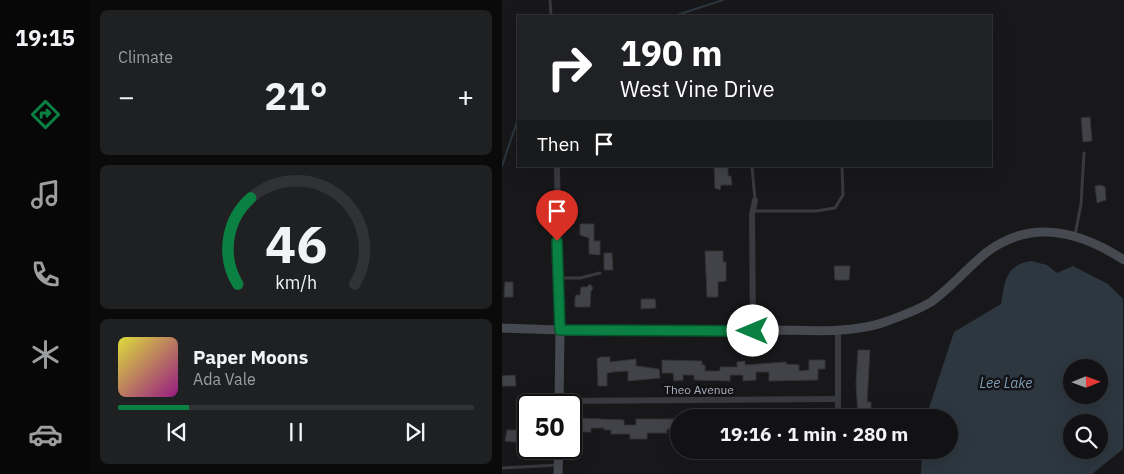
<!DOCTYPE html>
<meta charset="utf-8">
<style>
body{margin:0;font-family:"IBM Plex Sans",sans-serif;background:#1f2022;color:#f1f3f6;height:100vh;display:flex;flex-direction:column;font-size:19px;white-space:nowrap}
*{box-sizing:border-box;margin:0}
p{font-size:16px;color:#9c9ea0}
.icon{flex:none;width:28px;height:28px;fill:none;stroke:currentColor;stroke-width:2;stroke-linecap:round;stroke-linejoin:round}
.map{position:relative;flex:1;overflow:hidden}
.sheet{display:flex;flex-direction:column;gap:10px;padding:10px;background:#0a0a0b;width:412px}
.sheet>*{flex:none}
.hud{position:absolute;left:15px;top:15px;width:475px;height:152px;border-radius:0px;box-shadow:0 5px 20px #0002,0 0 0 1px #313234;background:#202124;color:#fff;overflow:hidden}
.needle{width:32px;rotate:89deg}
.fabs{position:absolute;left:561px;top:359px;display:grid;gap:10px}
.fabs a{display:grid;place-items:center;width:45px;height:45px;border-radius:50%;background:#121214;box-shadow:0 5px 20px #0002,0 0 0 1px #313234;font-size:25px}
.speed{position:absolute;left:15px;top:394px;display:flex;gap:10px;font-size:25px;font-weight:700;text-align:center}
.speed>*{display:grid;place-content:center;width:65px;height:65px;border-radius:50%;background:#121214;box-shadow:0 5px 20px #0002,0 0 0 1px #313234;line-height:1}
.speed .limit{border:2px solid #111;border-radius:8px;background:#fff;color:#111}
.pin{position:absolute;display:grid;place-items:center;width:42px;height:42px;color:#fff;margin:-51px -21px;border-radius:50% 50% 50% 0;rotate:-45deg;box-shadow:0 0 5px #0007}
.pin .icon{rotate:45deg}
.me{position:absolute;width:55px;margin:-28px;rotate:270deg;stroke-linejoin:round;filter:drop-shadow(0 0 4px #0008)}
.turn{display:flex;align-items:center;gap:18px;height:105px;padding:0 20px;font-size:22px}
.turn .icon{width:65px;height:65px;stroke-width:2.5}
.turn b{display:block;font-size:35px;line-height:42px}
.then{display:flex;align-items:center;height:48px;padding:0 20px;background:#0003;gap:10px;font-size:19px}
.big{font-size:38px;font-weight:700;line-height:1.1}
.sheet .widget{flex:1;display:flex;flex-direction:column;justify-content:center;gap:8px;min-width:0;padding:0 18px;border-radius:8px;background:#1f2022}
.sheet .dial{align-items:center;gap:0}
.dial svg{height:130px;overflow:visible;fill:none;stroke:#313234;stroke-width:7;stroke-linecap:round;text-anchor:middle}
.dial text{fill:#f1f3f6;stroke:none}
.song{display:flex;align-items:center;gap:15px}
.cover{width:60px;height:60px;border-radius:8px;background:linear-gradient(135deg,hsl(60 70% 55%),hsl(310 70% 35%))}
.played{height:5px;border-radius:2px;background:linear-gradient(90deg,#0b8043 20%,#313234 20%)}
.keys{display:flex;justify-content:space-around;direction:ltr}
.heat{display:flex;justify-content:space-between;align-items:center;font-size:28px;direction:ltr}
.trip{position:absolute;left:168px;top:409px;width:288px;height:50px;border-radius:25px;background:#121214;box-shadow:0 5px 20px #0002,0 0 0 1px #313234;font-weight:700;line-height:50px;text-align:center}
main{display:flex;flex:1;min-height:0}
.dock{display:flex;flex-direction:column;width:90px;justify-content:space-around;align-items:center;background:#070708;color:#9c9ea0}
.dock .icon{width:35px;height:35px}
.dock .active{color:#0b8043}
.dock b{font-size:22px;color:#f1f3f6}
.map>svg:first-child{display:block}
.water{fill:#2d373f;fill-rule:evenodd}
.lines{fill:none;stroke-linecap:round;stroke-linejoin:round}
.stream{stroke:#2d373f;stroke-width:2}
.building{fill:#424348;stroke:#323237}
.lane{stroke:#393a40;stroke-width:3}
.street{stroke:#393a40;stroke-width:6}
.secondary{stroke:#474950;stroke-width:9}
.route-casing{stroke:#07532c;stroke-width:12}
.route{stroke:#0b8043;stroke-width:9}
.labels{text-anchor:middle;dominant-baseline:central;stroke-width:5;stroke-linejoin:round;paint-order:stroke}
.street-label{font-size:12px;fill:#aaafbb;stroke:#131316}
.water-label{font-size:14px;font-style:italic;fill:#809db7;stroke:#131316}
</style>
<main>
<nav class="dock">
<b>19:15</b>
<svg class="icon active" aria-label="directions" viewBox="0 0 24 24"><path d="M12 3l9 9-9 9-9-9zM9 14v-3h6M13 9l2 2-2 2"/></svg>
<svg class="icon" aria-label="music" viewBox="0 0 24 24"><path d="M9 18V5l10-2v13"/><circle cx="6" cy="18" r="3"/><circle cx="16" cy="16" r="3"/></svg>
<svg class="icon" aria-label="phone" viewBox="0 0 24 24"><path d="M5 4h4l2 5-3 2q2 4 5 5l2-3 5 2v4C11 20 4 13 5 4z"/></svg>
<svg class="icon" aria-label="climate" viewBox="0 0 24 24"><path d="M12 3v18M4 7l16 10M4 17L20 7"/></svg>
<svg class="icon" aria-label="car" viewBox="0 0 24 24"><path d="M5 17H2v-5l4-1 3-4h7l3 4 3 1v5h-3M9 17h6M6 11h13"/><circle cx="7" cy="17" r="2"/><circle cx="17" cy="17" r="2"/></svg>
</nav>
<section class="sheet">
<div class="widget"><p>Climate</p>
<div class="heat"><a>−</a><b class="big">21°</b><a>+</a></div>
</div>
<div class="widget dial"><svg viewBox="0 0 100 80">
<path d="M14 69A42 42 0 1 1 86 69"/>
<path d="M14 69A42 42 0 0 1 22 16" stroke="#0b8043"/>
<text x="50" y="56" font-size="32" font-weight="700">46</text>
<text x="50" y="72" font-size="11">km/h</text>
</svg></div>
<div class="widget">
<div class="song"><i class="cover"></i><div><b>Paper Moons</b><p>Ada Vale</p></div></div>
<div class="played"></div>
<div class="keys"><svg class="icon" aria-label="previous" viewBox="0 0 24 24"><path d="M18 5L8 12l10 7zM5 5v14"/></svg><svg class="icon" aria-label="pause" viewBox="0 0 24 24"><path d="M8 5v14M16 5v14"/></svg><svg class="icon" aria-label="next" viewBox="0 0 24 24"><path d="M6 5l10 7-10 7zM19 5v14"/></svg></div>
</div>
</section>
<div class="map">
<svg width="622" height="474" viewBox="0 0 622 474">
<rect width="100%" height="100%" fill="#18181b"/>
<!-- water -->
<path class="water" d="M529,261L545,265L555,273L571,266L606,284L621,299V449L590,474H419L420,450H446V418L424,417L452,332L499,304C503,282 503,265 529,261ZM570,368H598V395H570ZM570,422H598V450H570Z"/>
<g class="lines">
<!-- stream -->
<g class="stream">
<polyline points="172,16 221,0"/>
<polyline points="0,166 16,119"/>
</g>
</g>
<!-- building -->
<g class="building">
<polygon points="588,117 590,141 581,142 579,118"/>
<polygon points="212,166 226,166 226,176 229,176 230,185 219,185 218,190 213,188"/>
<polygon points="599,185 603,187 604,200 595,203 593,186"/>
<polygon points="78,224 92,224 92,241 98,241 98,255 87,254 87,238 78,235"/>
<polygon points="203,251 221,251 221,262 224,262 224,281 216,282 216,297 205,297"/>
<polygon points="102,253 110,253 111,270 102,270"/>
<polygon points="332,266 348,266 347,280 333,280"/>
<polygon points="3,282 11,282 11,297 2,297"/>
<polygon points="88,284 91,288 89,291 88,307 73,307 73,298 74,295 78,295 79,287 85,287"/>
<polygon points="139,299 153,299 154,308 139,309"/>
<polygon points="356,350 368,350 365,402 369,402 369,418 356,418 354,383"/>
<polygon points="98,357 108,357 108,362 134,359 134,366 157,369 158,378 126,381 126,371 111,372 105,373 105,386 96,386 95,359"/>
<polygon points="160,360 200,361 200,365 203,365 203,371 218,371 218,367 235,367 235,362 243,361 243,365 284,362 284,364 297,365 297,371 307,370 307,360 323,360 323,369 316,369 316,380 267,381 267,372 254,372 254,380 241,381 241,375 228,375 228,381 192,380 192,375 181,375 181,380 172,381 171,373 160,373"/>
<polygon points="13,375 14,386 0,386 0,376"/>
<polygon points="77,418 122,420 122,425 134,425 134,419 176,419 176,429 165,429 165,433 145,433 145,439 128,439 128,434 109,434 109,430 102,430 102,428 89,428 89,432 77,432"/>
<polygon points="5,430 19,430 19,443 3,441"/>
</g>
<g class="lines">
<!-- lane -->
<g class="lane">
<polyline points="48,0 49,16"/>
<polyline points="250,166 253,200"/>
<polyline points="252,211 314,211 333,208 341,195 340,166"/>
<polyline points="573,235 579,204 582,153"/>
<polyline points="56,278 78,278 98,273"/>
<polyline points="0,468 56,465"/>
</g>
<!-- street -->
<g class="street">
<polyline points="55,166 58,330"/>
<polyline points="336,329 336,418"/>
<polyline points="251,331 250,215 253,200"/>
<polyline points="57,401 336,399"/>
</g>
<!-- secondary -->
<g class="secondary">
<path d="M0,328C89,332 179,332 268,330C304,330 345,334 380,323C397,317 414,311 429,302C450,287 465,268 485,252C530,218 579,232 622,260"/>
<polyline points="57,405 58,330"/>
<polyline points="56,474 57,448"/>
</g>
</g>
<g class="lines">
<!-- route casing -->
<g class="route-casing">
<polyline id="route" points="55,241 58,330 251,331"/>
</g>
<!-- route -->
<use href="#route" class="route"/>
</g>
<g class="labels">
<!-- street labels -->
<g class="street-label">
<text x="197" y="389">Theo Avenue</text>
</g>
<!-- water labels -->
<g class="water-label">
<text x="504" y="383">Lee Lake</text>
</g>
</g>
</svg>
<div class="fabs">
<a><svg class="needle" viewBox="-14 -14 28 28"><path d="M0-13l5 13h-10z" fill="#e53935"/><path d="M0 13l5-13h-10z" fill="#9c9ea0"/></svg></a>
<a><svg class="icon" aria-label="search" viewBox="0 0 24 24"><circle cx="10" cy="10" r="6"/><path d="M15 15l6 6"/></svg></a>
</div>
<div class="speed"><div class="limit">50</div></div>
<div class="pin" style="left:55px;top:241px;background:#d93025"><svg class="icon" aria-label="arrive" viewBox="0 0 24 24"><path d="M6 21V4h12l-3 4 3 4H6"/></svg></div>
<svg class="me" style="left:251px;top:331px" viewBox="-20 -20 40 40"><circle r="19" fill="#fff"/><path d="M0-13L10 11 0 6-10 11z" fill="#0b8043"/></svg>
<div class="trip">19:16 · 1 min · 280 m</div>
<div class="hud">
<div class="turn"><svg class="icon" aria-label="right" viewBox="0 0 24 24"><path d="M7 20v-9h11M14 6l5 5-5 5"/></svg><div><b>190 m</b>West Vine Drive</div></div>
<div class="then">Then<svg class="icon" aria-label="arrive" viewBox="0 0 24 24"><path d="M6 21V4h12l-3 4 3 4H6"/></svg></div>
</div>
</div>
</main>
